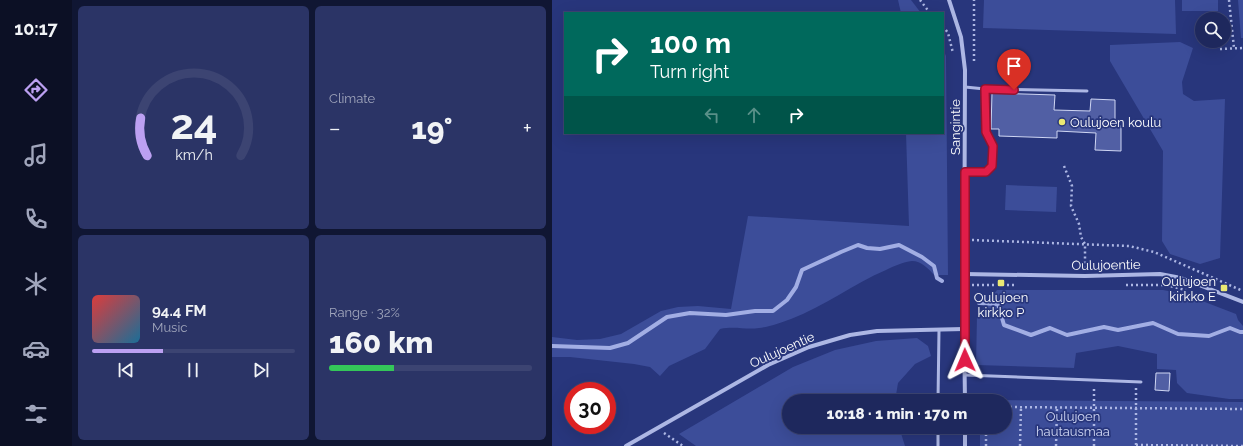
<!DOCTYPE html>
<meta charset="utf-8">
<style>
body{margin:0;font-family:Raleway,sans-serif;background:#2b3466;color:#f1f3f6;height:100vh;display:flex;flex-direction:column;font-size:15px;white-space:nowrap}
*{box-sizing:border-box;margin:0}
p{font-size:13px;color:#a1a6bc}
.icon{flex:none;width:22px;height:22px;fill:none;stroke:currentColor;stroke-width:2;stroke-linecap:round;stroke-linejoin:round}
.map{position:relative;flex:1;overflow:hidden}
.drawer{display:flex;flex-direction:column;gap:6px;padding:6px;background:#101633;width:480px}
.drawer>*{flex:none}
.guide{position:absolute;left:12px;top:12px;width:380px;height:122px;border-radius:0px;box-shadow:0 4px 16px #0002,0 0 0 1px #3c4472;background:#00695c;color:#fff;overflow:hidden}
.controls{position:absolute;left:643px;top:12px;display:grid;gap:8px}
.controls a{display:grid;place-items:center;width:36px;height:36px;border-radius:50%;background:#1e285d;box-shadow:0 4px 16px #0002,0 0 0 1px #3c4472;font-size:20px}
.speed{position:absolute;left:12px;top:382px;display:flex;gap:8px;font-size:20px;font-weight:700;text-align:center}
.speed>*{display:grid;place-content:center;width:52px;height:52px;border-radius:50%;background:#1e285d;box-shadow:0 4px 16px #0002,0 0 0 1px #3c4472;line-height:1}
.speed .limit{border:6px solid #d22;background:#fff;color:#111}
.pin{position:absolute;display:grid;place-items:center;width:34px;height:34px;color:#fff;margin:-41px -17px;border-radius:50% 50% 50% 0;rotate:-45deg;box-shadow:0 0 4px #0007}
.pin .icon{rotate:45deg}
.me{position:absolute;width:44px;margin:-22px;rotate:359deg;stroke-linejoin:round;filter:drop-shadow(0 0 3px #0008)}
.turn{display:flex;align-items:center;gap:14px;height:84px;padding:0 20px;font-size:18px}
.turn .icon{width:52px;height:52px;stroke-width:2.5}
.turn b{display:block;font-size:28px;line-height:34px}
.lanes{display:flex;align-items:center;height:38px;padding:0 20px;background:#0003;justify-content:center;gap:20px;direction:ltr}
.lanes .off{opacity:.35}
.big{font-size:30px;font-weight:800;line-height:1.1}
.drawer .card{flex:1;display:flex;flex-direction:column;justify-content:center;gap:6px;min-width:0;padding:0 14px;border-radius:6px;background:#2b3466}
.drawer .dial{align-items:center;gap:0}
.dial svg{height:104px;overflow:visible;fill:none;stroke:#3c4472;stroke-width:7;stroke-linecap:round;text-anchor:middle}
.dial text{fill:#f1f3f6;stroke:none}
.song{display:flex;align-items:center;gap:12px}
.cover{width:48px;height:48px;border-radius:6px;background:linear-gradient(135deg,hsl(0 70% 55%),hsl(200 70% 35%))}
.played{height:4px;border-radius:2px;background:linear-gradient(90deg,#bca0f2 35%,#3c4472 35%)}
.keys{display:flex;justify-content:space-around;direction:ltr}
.heat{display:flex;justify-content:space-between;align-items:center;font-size:22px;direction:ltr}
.charge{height:6px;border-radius:3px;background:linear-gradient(90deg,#34c759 32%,#3c4472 0)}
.drawer .tiles{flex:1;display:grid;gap:6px;grid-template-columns:repeat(2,1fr)}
.trip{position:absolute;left:230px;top:394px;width:230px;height:40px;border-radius:20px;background:#1e285d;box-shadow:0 4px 16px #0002,0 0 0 1px #3c4472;font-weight:800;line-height:40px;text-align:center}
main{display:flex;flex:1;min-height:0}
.menu{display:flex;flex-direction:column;width:72px;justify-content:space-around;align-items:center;background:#0c1025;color:#a1a6bc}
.menu .icon{width:28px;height:28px}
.menu .active{color:#bca0f2}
.menu b{font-size:18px;color:#f1f3f6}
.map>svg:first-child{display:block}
.green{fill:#3c4d99}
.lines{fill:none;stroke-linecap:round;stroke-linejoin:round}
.stream{stroke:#a2aee4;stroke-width:4}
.building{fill:#515fa4;stroke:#cfd6f3}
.path{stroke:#adb7e4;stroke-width:2.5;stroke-dasharray:2 3;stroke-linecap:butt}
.service{stroke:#adb7e4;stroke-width:3}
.minor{stroke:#adb7e4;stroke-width:4}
.route-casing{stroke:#92132f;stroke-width:10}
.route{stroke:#e11d48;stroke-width:7}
.poi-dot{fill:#ebe973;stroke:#28367c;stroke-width:1.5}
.labels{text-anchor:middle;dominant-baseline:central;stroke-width:3.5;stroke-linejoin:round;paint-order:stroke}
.poi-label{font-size:13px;fill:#fff;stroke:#28367c;text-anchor:start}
.street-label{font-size:13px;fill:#fff;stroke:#28367c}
.park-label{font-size:13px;fill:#cfd6f3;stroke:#28367c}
</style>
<main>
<nav class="menu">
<b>10:17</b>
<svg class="icon active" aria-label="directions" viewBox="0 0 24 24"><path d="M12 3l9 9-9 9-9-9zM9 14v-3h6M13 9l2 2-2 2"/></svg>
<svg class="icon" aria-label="music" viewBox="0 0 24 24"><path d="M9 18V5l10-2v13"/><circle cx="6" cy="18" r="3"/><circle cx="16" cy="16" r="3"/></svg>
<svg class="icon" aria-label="phone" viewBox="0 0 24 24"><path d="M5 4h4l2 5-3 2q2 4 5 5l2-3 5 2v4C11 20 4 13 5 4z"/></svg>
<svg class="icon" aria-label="climate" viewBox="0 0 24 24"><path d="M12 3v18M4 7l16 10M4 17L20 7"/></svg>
<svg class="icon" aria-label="car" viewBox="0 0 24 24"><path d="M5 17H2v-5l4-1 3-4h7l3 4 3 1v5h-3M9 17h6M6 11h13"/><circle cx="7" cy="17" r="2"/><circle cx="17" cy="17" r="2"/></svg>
<svg class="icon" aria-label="filters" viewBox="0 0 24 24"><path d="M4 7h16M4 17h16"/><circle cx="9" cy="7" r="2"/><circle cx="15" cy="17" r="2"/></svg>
</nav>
<section class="drawer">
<div class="tiles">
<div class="card dial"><svg viewBox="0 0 100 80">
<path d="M14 69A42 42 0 1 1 86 69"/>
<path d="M14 69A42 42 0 0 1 9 40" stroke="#bca0f2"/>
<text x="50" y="56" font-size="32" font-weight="700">24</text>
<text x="50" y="72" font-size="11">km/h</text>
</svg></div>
<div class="card"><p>Climate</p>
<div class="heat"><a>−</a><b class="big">19°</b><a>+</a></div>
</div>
<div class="card">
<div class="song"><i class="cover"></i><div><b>94.4 FM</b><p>Music</p></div></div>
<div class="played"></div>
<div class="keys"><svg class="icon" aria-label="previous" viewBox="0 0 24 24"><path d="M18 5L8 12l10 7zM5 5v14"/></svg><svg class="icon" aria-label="pause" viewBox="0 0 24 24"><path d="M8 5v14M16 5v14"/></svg><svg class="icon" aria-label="next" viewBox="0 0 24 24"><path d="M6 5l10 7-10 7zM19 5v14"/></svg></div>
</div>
<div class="card"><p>Range · 32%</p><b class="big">160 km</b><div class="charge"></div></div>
</div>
</section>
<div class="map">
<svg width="691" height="446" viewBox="0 0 691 446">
<rect width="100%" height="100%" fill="#28367c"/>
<!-- green -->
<g class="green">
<polygon points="346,0 359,0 369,13 349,13"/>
<polygon points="432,0 623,0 624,34 431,28"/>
<rect x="630" y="0" width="36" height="11"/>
<polygon points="686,0 691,0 691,38 689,38"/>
<polygon points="628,42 641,48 630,82 631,94 642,101 673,99 668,258 648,264 618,254 610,241 611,151 558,61 558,45"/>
<path d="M391,49L394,56L396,275H382C377,269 369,261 360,261C351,262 342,266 334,270C301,284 273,306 239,319C231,322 217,327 207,328C194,330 183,326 168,329L153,349L117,366L108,376L98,367L82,364L18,357H0V337L25,340L48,339L69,334L109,311L126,307L146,306L179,309L196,216L357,226L354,133H391Z"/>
<polygon points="454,185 505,187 504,212 453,210"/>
<polygon points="445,290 611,290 632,294 684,314 686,320 691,326 691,399 677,399 635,393 625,383 624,370 605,369 605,354 566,346 524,353 522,368 424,365 425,316"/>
<polygon points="365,338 376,346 379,356 363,364 346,383 343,401 237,401 237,427 347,427 353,446 144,446 127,434 241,367 283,350 324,341"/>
<polygon points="429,400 691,402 691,446 428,446 428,427 453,427 453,401"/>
</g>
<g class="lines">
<!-- stream -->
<g class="stream">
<polyline points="427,303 446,304 452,325 479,335 498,328 515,335 552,327 566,330 601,323 626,334 657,336 678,328 688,332 691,332"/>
<polyline points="0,346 58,348 76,343 115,317 138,313 174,315 203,311 221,311 235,300 244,287 250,270 289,252 306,245 315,248 328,249 347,245 370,257 382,266 385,278 390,281"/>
</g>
</g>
<!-- building -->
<g class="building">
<polygon points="440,93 503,95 502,110 538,111 539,99 563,100 563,126 569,126 569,151 543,150 544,133 505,131 505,138 447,136 447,129 439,129"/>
<polygon points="604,373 618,373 617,391 603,390"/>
</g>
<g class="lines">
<!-- path -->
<g class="path">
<polyline points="368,0 378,13"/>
<polyline points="677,0 682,48"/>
<polyline points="391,26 396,33 401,53"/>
<polyline points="668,49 691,48"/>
<polyline points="422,61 422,0"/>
<polyline points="512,166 520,186 519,206 527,224 529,237 533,244 533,270"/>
<polyline points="420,240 577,246 602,252 691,291"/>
<polyline points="420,285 465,285"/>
<polyline points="574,285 613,285 634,290"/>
<polyline points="453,407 691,409"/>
<polyline points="112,433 131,446"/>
<polyline points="584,445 691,446"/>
<polyline points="584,445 584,388"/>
<polyline points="434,446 434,427"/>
<polyline points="468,446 469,407"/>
<polyline points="504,446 505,408"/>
<polyline points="542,446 542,387"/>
</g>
<!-- service -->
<g class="service">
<polyline points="413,87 433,89 535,91"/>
<polyline points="413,172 434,172 440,166 441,146 434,132 433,89"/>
<polyline points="413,375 589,382"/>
<polyline points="386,401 387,330"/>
<polyline points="386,427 386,446"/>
</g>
<!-- minor -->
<g class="minor">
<polyline points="397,0 409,37 413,70 412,329 413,401"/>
<polyline points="412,274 533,276 608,274 629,278 691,302"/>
<polyline points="413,427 413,446"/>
<polyline points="74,446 216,365 257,347 298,335 325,331 412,329"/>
</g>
</g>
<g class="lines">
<!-- route casing -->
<g class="route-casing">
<polyline id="route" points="413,360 413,172 434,172 440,166 441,146 434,132 433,89 462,90"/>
</g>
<!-- route -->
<use href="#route" class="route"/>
</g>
<!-- markers -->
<g class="poi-dot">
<circle cx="510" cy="122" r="4"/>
<rect x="445" y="279" width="8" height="8" rx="2"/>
<rect x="668" y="284" width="8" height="8" rx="2"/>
</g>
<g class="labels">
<!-- poi labels -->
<g class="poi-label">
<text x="518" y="122">Oulujoen koulu</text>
<text x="664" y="281" text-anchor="end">Oulujoen<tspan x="664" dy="15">kirkko E</tspan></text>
<text x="449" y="297" text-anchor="middle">Oulujoen<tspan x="449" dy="15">kirkko P</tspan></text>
</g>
<!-- street labels -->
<g class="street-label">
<text transform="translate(403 127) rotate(-90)">Sangintie</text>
<text transform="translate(554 265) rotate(-1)">Oulujoentie</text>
<text transform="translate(230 350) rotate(-24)">Oulujoentie</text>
</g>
<!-- park labels -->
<g class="park-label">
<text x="521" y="416">Oulujoen<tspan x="521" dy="15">hautausmaa</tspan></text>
</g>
</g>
</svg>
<div class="controls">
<a><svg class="icon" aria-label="search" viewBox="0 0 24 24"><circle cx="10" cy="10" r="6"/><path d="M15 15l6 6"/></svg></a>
</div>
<div class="speed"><div class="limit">30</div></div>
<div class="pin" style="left:462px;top:90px;background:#d93025"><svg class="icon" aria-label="arrive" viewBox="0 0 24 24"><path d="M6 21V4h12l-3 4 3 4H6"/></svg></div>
<svg class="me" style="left:413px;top:360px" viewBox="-20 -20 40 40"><path d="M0-17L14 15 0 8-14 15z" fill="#e11d48" stroke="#fff" stroke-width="4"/></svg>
<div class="trip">10:18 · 1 min · 170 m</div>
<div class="guide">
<div class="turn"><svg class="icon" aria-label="right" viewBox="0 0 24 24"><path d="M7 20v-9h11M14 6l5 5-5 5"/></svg><div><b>100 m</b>Turn right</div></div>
<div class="lanes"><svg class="icon off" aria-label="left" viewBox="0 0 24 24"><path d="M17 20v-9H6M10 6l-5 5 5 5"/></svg><svg class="icon off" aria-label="ahead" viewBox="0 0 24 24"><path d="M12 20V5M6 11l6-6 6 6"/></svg><svg class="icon" aria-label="right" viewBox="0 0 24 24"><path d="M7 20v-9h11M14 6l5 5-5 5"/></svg></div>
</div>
</div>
</main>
